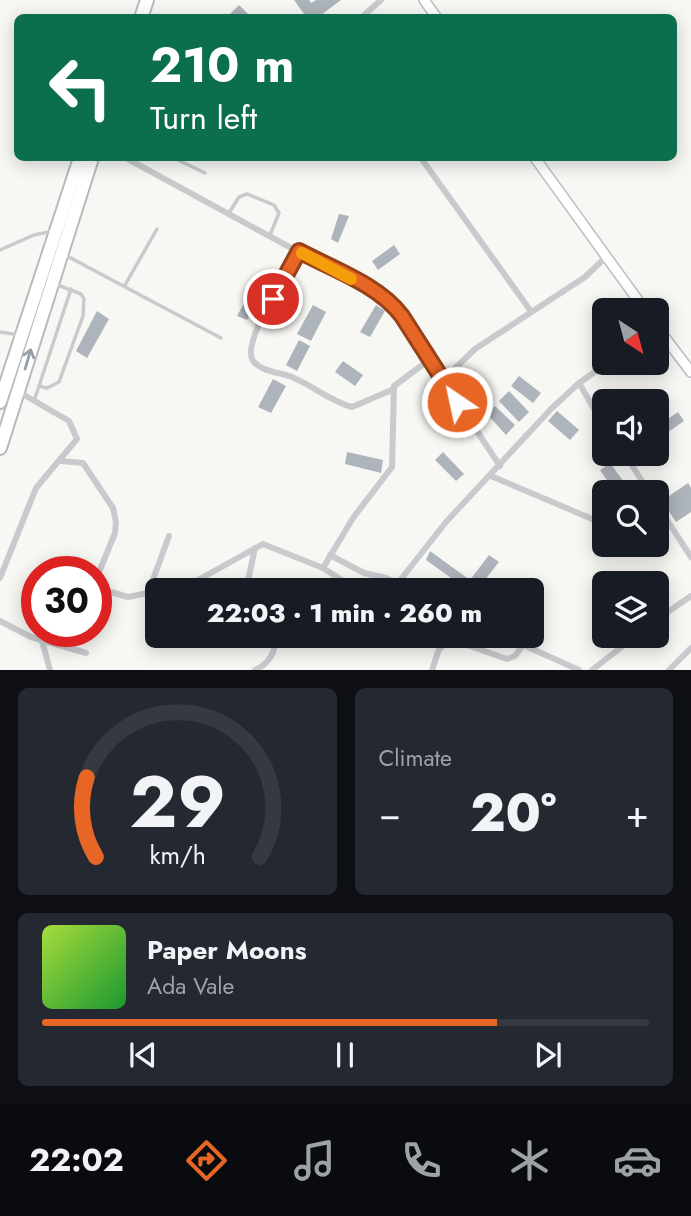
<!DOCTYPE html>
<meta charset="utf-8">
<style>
body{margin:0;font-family:Jost,sans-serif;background:#242831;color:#f1f3f6;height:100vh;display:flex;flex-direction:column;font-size:26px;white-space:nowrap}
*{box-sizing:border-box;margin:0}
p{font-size:23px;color:#9ea1a6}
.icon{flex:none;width:38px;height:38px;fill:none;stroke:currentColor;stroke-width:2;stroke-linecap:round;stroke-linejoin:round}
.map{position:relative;height:670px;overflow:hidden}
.details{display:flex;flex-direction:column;gap:18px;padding:18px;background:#0d0f14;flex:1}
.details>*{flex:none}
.guide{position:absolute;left:14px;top:14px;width:663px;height:147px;border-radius:10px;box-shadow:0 4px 18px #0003;background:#0b6e4f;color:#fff;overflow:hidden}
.needle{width:46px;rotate:144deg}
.controls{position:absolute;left:592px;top:298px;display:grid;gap:14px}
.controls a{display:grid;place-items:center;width:77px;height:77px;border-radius:10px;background:#171b24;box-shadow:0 4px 18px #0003;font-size:35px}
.speed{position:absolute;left:21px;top:556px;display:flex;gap:14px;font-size:35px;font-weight:700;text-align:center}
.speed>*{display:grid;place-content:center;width:91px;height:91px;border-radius:50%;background:#171b24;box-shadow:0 4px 18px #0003;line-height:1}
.speed .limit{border:10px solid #d22;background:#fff;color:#111}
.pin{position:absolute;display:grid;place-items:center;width:60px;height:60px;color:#fff;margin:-30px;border:4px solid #fff;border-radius:50%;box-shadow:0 2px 7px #0007}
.me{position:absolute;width:77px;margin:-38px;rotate:326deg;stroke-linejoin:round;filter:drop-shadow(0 0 5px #0008)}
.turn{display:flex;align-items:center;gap:24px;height:147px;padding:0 21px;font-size:32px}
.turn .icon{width:91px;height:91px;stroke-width:2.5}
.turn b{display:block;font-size:49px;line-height:60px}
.big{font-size:52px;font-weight:800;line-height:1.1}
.details .card{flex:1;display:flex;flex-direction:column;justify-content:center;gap:10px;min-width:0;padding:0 24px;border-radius:10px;background:#242831}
.details .dial{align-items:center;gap:0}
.dial svg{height:182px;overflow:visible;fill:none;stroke:#363941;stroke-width:7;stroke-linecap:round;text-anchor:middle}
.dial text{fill:#f1f3f6;stroke:none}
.song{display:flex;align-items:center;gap:21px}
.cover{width:84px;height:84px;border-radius:10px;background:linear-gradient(135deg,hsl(80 70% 55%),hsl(130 70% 35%))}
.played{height:7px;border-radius:4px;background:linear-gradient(90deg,#e76525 75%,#363941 75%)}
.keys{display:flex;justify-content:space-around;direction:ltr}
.heat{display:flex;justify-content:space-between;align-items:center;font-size:38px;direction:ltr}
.details .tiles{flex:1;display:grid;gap:18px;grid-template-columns:1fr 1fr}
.card:last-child{grid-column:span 2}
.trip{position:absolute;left:145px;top:578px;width:399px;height:70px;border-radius:10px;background:#171b24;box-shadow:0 4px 18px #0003;font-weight:800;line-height:70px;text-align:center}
.dock{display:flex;height:112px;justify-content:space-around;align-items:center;background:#090b0e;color:#9ea1a6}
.dock .icon{width:49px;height:49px}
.dock .on{color:#e76525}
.dock b{font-size:32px;color:#f1f3f6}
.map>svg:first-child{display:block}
.building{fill:#aeb4bb}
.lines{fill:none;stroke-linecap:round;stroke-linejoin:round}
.secondary-casing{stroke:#babdc2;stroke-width:12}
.highway-casing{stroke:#b8babe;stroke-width:16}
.lane{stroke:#c8cace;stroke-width:3.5}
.street{stroke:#c8cace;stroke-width:6}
.secondary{stroke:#fff;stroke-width:9}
.highway{stroke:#fff;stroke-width:12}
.oneway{stroke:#949eaa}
.route-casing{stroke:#964218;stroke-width:18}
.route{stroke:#e76525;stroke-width:12}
.slow{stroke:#f59e0b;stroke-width:12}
</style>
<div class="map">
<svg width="691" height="670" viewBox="0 0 691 670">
<rect width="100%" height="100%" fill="#f7f7f4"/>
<!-- building -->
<g class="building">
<polygon points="294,0 309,0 311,3 316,0 341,0 317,18 307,18"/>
<polygon points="239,5 252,18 226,18"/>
<polygon points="339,214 349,216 338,243 331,239"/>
<polygon points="394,245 400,254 378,270 372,261"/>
<polygon points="254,285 263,291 247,320 237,316"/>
<polygon points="313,305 326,312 311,341 297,334"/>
<polygon points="376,305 385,311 370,337 360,332"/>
<polygon points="97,311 109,319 87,358 76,351"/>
<polygon points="299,340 310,346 297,371 286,365"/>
<polygon points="343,361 363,375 355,386 335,372"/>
<polygon points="519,376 541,393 533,403 511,386"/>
<polygon points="273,379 286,386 271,413 258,407"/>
<polygon points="509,391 529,412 519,422 499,401"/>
<polygon points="495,406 515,425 506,435 487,414"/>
<polygon points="557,411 579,430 570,440 548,421"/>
<polygon points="678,412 684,421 661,437 656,427"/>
<polygon points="347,452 383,460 381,473 345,464"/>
<polygon points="443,452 464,474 456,481 435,460"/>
<polygon points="610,463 627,486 619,492 615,492 600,470"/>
<polygon points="688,483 691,488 691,512 676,522 662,501"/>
<polygon points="430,551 470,580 489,555 499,562 477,590 468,590 426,560"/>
</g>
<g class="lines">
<!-- secondary casing -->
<g class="secondary-casing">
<g id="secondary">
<polyline points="424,0 437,18"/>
<polyline points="535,158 645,310"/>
<polyline points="656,326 691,372"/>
</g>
</g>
<!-- highway casing -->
<g class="highway-casing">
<g id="highway">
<polyline points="141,18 147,0"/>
<polyline points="0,402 80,158"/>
<polyline points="0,448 92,158"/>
</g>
</g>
<!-- lane -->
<g class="lane">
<polyline points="174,158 205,173"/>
<polyline points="229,213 239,197 247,194 274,205 279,213 270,235"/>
<polyline points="0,250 34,235 53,231"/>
<polyline points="65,255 221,338"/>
<polyline points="125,285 157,229"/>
<polyline points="0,332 19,335"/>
<polyline points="39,386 71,289"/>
<polyline points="34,401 39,386 47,388 59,382 83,316 84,299 81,294 55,284"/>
</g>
<!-- street -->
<g class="street">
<polyline points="361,18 381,0"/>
<polyline points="126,158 392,303 500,466"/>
<polyline points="421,158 530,310"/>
<path d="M299,251C289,271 238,346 254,362C264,373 282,372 294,378C315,387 330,401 352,407L394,389"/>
<polyline points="443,380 475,349 585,277 607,256"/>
<polyline points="579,383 604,426"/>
<polyline points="624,453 649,492"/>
<polyline points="61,461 83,463 113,508 116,522 115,533 97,577 104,590 128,597 148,593 169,536"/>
<polyline points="491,476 604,524"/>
<polyline points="656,503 691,557"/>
<polyline points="330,555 364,573 386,578 410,590"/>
<polyline points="323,568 353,518 392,467 394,386 429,360"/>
<polyline points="0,578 36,488 77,439 69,421 19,392"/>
<polyline points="398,583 446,522 551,409 579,383 609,362"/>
<polyline points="180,590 263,544 323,568 351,586 351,590"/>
<polyline points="246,590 255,548"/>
<polyline points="656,620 691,596"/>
<polyline points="0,621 31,637 86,653"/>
<polyline points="501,635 579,670"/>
<polyline points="42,641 50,670"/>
<polyline points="325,643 329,635"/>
<path d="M255,670C269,664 277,651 275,635"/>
<polyline points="432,670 439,649 450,639 507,659 515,656 523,645"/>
<polyline points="592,670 637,635"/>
<polyline points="669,670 691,648"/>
</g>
<!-- secondary -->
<use href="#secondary" class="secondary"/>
<!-- highway -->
<use href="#highway" class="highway"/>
</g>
<!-- one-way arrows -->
<defs><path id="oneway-shaft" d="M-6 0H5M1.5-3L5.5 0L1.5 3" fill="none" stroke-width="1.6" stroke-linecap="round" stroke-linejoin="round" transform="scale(1.75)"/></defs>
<use class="oneway" href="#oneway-shaft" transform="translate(28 359) rotate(-74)"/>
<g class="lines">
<!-- route casing -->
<g class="route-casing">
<path id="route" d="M273,299L299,251C333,269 379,285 402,316L457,402"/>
</g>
<!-- route -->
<use href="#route" class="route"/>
<!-- slow -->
<polyline class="slow" points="302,253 351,279"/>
</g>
</svg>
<div class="controls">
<a><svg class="needle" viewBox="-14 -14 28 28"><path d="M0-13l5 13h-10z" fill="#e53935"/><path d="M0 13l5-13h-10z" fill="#9ea1a6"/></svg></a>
<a><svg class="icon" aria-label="sound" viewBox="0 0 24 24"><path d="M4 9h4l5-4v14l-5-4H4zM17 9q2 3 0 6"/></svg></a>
<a><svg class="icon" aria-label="search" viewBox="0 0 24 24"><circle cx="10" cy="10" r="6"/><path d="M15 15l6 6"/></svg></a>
<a><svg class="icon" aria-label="layers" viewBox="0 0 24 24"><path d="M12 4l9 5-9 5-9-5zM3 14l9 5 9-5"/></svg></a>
</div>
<div class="speed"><div class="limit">30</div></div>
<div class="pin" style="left:273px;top:299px;background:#d93025"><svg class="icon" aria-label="arrive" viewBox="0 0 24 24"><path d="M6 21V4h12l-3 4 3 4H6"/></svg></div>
<svg class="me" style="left:457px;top:402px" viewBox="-20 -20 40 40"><circle r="17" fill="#e76525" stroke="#fff" stroke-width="3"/><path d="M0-11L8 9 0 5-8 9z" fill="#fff"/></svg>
<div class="trip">22:03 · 1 min · 260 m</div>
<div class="guide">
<div class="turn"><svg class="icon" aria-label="left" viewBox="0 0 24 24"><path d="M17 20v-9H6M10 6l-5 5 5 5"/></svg><div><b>210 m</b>Turn left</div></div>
</div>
</div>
<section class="details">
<div class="tiles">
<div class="card dial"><svg viewBox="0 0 100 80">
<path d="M14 69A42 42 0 1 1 86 69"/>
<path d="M14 69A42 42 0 0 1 10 34" stroke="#e76525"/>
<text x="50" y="56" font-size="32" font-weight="700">29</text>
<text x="50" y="72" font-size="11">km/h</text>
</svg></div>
<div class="card"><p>Climate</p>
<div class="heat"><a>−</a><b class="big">20°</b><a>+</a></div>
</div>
<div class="card">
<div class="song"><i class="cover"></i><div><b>Paper Moons</b><p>Ada Vale</p></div></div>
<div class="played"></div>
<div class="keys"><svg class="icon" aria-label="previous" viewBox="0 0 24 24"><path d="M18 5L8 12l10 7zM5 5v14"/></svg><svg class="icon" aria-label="pause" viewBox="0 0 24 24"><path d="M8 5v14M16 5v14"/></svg><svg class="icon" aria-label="next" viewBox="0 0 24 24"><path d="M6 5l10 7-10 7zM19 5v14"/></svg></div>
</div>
</div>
</section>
<nav class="dock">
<b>22:02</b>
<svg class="icon on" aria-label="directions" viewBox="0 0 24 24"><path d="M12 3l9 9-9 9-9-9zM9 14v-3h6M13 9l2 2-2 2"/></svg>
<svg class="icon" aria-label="music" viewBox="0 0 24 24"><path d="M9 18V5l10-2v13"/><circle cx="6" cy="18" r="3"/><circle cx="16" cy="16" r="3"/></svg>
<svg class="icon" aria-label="phone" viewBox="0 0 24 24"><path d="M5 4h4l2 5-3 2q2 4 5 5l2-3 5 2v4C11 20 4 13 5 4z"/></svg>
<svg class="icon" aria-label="climate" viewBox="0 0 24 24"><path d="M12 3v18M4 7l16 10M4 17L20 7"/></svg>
<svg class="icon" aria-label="car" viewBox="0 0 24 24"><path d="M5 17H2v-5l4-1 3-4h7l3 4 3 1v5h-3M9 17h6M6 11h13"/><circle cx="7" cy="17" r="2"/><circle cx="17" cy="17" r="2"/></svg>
</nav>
